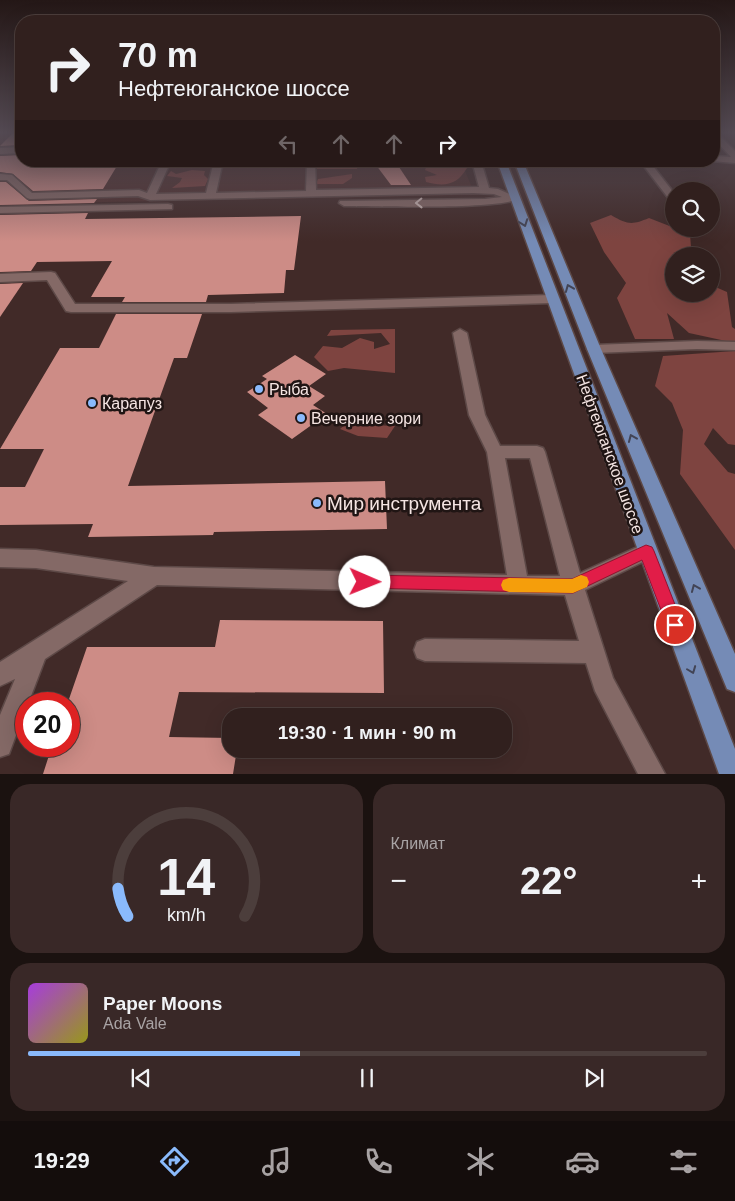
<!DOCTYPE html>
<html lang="ru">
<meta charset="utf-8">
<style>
body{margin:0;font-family:Arial,sans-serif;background:#392827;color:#f1f3f6;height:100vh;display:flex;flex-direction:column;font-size:19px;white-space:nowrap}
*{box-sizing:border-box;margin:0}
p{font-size:16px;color:#a8a3a4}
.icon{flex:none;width:28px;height:28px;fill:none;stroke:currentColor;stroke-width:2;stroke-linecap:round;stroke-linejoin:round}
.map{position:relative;height:774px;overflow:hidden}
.details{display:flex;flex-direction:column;gap:10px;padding:10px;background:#1b1210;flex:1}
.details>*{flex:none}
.top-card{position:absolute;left:15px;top:15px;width:705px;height:152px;border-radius:20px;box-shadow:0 5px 20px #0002,0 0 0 1px #4c3e3c;background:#31201e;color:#f1f3f6;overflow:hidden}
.fabs{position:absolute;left:665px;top:182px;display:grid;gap:10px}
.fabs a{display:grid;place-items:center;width:55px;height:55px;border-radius:50%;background:#31201e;box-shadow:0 5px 20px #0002,0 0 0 1px #4c3e3c;font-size:25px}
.speed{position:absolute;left:15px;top:692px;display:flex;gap:10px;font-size:25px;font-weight:700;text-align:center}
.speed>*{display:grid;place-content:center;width:65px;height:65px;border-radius:50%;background:#31201e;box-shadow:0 5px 20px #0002,0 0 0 1px #4c3e3c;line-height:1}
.speed .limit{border:8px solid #d22;background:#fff;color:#111}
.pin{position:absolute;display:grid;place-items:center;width:42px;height:42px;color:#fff;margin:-21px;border:2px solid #fff;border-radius:50%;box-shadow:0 1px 5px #0007}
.me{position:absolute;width:55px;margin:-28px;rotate:91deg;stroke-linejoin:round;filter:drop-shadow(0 0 4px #0008)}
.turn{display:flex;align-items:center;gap:18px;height:105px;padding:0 20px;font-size:22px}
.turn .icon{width:65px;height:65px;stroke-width:2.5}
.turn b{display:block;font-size:35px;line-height:42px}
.lanes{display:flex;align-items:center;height:48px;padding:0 20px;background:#0003;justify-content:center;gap:25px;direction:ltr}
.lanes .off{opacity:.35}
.big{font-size:38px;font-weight:600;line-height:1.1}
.details .widget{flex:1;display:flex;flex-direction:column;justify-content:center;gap:8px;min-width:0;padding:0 18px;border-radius:20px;background:#392827}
.details .dial{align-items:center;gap:0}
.dial svg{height:130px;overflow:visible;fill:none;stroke:#4c3e3c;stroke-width:7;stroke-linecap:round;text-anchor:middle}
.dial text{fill:#f1f3f6;stroke:none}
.song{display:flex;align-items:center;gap:15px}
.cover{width:60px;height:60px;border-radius:8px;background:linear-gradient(135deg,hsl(280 70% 55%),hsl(60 70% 35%))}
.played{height:5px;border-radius:2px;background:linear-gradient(90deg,#8abafc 40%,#4c3e3c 40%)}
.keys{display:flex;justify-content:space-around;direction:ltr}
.heat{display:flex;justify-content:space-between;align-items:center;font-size:28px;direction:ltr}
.details .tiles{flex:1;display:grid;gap:10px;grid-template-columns:1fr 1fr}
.widget:last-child{grid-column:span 2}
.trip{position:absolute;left:222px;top:708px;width:290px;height:50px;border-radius:20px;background:#31201e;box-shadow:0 5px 20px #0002,0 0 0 1px #4c3e3c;font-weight:600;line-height:50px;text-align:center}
.tab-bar{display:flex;height:80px;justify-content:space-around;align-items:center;background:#140d0c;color:#a8a3a4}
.tab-bar .icon{width:35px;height:35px}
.tab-bar .current{color:#8abafc}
.tab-bar b{font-size:22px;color:#f1f3f6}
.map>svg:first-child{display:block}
.built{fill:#4e2f2d}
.forest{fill:#7e4440}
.building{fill:#cd8c86}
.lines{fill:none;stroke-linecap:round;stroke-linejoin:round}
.minor-casing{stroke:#5d4947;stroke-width:3}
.major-casing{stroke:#5d4947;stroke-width:3}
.minor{fill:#846966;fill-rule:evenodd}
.major{fill:#758bb6;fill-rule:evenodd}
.oneway{stroke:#cdbab7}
.oneway2{stroke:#424455}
.route{fill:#e11d48;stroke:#92132f}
.slow{fill:#f59e0b}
.poi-dot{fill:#8abafc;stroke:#201514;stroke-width:2}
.labels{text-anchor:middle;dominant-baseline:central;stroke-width:5;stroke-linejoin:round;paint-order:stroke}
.poi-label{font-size:16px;fill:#f5e5e3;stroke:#201514;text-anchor:start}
.street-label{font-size:16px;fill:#f5e5e3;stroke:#201514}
.near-poi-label{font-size:19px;fill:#f5e5e3;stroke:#201514;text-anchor:start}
</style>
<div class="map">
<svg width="735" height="774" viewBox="0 0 735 774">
<rect width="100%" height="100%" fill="#412a28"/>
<!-- built -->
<polygon class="built" points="0,133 21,133 21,161 461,161 475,195 0,204"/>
<!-- forest -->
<g class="forest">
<polygon points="357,161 357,169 317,169 317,162"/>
<path d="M429,161H466L467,168C457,185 445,187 426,182L425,177L437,175L425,170Z"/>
<polygon points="192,170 205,171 204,175 208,179 205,186 172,188 180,182 182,178 167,176 171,171 176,174"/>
<polygon points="352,174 352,178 343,184 316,184 318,179"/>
<path d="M611,215C628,225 632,225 649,218L690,234L691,247L673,253L702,252L708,256H674V294H711V285L727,292L732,327L735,329V343L689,333L667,313L674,339H635L617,298L626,283L604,252L590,223Z"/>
<polygon points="395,329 395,373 344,368 328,371 314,357 323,346 342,348 360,338 374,342 374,349 390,344 381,333 327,336 331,330"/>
<polygon points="735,351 735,445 728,444 713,428 704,444 728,472 735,474 735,550 680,474 683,430 672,403 655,386 663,356"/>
<polygon points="346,424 395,426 387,438 358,436 340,429"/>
</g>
<!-- building -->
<g class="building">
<polygon points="13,133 21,133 21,145 0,146"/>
<polygon points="21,155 21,161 120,161 103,189 33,191 13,174 0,172 0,156"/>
<polygon points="373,161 395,161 411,185 391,185"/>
<polygon points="0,182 6,182 29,201 97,199 94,203 0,205"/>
<polygon points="88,213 85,219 301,216 294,270 286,270 284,293 208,295 206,302 122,302 125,297 91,297 112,261 37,262 31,271 0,272 0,215"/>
<polygon points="23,283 0,317 0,284"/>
<polygon points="116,314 202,314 187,358 174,358 128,486 385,481 387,529 214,532 213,535 88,537 93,524 0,525 0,487 25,487 44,449 0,449 60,348 99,348"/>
<polygon points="295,355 326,374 309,386 325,396 313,405 327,414 292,439 258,415 268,408 247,392 267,379 262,376"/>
<polygon points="220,620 383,621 384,693 179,692 169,737 231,738 231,749 237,749 233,774 43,774 52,746 69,746 69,699 87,647 215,647"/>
</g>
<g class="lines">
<!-- minor casing -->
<g class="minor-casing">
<g id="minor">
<polygon points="714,133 717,133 735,151 735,163 712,161 714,156 731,157 714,139"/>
<polygon points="21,147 21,153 0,154 0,148"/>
<path d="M162,161H171L156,194L206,193L214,161H223L216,193L306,191L307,161H315L316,190L479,187L472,161H481L489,188L498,189L519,198C505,210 371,206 344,206L339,203L340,201L485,199L502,197L494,194L473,193L150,200L138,196L30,199L27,198L7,180H0V174L12,175L32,193L139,190L147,193Z"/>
<polygon points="640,161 649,161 674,193 674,200 669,199"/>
<polygon points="168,204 172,205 172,209 0,213 0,207"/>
<polygon points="51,272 55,273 75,304 231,304 552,295 558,299 552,303 231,312 71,312 66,311 47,280 0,282 0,274"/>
<path d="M460,329L467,333L485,415L500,446H537L543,448L545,452L580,573L646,543L653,545L656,551L653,557L585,590L613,678L665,774H638L595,691L586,663L425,661L417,658L414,650L417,642L425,639L579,641L565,595L157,585L45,659L28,704H26V708L9,754L0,757V715L15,679L0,686V662L128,581L36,568L0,567V549L36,550L154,567L507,575L487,452L469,415L453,333ZM505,458H530L560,576H527Z"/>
<polygon points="697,341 735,342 735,350 697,349 594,353 589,352 587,349 589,346 594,345"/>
</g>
</g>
<!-- major casing -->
<g class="major-casing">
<g id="major">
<polygon points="497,161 506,161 735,749 735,774 719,774"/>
<polygon points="514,161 523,161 601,349 735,654 735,692 727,689 587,349"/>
</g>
</g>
<!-- minor -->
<use href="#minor" class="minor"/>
<!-- major -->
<use href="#major" class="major"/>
</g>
<!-- one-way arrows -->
<defs><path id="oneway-chevron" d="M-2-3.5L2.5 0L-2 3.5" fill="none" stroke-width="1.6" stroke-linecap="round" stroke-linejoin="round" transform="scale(1.25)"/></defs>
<use class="oneway" href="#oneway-chevron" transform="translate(419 203) rotate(179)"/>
<g class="oneway2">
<use href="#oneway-chevron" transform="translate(524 223) rotate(70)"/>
<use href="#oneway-chevron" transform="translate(569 288) rotate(-112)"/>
<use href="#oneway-chevron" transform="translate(632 438) rotate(-113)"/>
<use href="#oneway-chevron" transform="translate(695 588) rotate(-113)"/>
<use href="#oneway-chevron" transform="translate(692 670) rotate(69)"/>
</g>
<!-- sky -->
<linearGradient id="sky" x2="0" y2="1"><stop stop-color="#241716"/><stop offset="0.55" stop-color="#544a53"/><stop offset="1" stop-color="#544a53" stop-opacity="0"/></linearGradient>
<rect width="735" height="241" fill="url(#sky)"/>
<!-- route -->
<polygon class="route" points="646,545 652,547 654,551 683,625 680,631 675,633 669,631 642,560 573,593 365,588 360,586 358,582 360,577 365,575 572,579"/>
<!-- slow -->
<polygon class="slow" points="581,575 587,577 589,582 587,587 573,593 509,592 503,590 501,585 503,580 509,578 572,579"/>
<!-- markers -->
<g class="poi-dot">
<circle cx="259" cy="389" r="5"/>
<circle cx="92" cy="403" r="5"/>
<circle cx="301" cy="418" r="5"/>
<circle cx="317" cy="503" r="5"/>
</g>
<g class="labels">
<!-- poi labels -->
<g class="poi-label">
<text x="269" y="389">Рыба</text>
<text x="102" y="403">Карапуз</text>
<text x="311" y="418">Вечерние зори</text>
</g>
<!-- street labels -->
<g class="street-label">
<text transform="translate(610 454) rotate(70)">Нефтеюганское шоссе</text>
</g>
<!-- near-poi labels -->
<g class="near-poi-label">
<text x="327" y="503">Мир инструмента</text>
</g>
</g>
</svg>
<div class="fabs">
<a><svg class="icon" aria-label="search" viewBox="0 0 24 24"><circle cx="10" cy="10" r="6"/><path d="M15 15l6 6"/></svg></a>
<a><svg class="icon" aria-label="layers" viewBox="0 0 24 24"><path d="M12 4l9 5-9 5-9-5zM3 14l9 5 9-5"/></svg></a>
</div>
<div class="speed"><div class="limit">20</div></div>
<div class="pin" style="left:675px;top:625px;background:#d93025"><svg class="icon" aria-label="arrive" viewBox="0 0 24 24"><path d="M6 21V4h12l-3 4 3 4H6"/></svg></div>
<svg class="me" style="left:365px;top:582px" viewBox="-20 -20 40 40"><circle r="19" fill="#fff"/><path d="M0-13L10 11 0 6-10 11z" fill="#e11d48"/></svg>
<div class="trip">19:30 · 1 мин · 90 m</div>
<div class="top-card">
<div class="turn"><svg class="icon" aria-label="right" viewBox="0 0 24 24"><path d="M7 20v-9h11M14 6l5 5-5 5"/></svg><div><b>70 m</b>Нефтеюганское шоссе</div></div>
<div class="lanes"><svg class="icon off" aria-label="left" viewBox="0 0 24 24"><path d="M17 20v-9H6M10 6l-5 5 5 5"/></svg><svg class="icon off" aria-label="ahead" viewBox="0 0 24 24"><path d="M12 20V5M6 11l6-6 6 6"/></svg><svg class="icon off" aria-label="ahead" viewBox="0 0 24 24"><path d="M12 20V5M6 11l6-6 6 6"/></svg><svg class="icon" aria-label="right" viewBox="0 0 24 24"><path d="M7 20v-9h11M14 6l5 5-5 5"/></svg></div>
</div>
</div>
<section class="details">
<div class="tiles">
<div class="widget dial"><svg viewBox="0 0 100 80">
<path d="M14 69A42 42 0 1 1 86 69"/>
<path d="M14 69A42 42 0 0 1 8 52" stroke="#8abafc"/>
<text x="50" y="56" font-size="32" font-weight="700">14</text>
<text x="50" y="72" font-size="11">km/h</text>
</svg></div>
<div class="widget"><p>Климат</p>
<div class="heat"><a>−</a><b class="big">22°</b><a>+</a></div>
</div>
<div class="widget">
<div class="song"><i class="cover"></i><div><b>Paper Moons</b><p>Ada Vale</p></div></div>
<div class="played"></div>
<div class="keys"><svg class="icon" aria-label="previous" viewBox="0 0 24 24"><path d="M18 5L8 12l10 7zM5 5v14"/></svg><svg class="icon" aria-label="pause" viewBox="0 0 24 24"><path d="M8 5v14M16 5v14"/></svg><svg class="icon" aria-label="next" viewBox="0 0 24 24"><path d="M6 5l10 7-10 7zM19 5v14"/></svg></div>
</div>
</div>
</section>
<nav class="tab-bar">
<b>19:29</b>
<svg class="icon current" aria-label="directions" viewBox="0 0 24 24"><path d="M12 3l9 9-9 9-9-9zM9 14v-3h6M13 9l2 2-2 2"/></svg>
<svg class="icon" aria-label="music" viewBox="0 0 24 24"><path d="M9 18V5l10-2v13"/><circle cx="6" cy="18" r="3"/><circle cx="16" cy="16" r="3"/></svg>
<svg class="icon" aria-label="phone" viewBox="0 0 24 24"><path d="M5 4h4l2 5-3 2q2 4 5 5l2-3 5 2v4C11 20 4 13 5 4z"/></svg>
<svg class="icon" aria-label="climate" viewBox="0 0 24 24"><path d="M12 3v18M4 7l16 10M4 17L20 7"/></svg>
<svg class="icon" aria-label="car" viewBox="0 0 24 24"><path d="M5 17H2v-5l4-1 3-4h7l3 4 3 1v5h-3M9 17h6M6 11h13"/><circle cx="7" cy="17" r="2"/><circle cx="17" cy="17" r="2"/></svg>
<svg class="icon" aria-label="filters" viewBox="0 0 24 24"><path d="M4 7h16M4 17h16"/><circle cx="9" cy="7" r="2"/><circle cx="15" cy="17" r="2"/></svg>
</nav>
